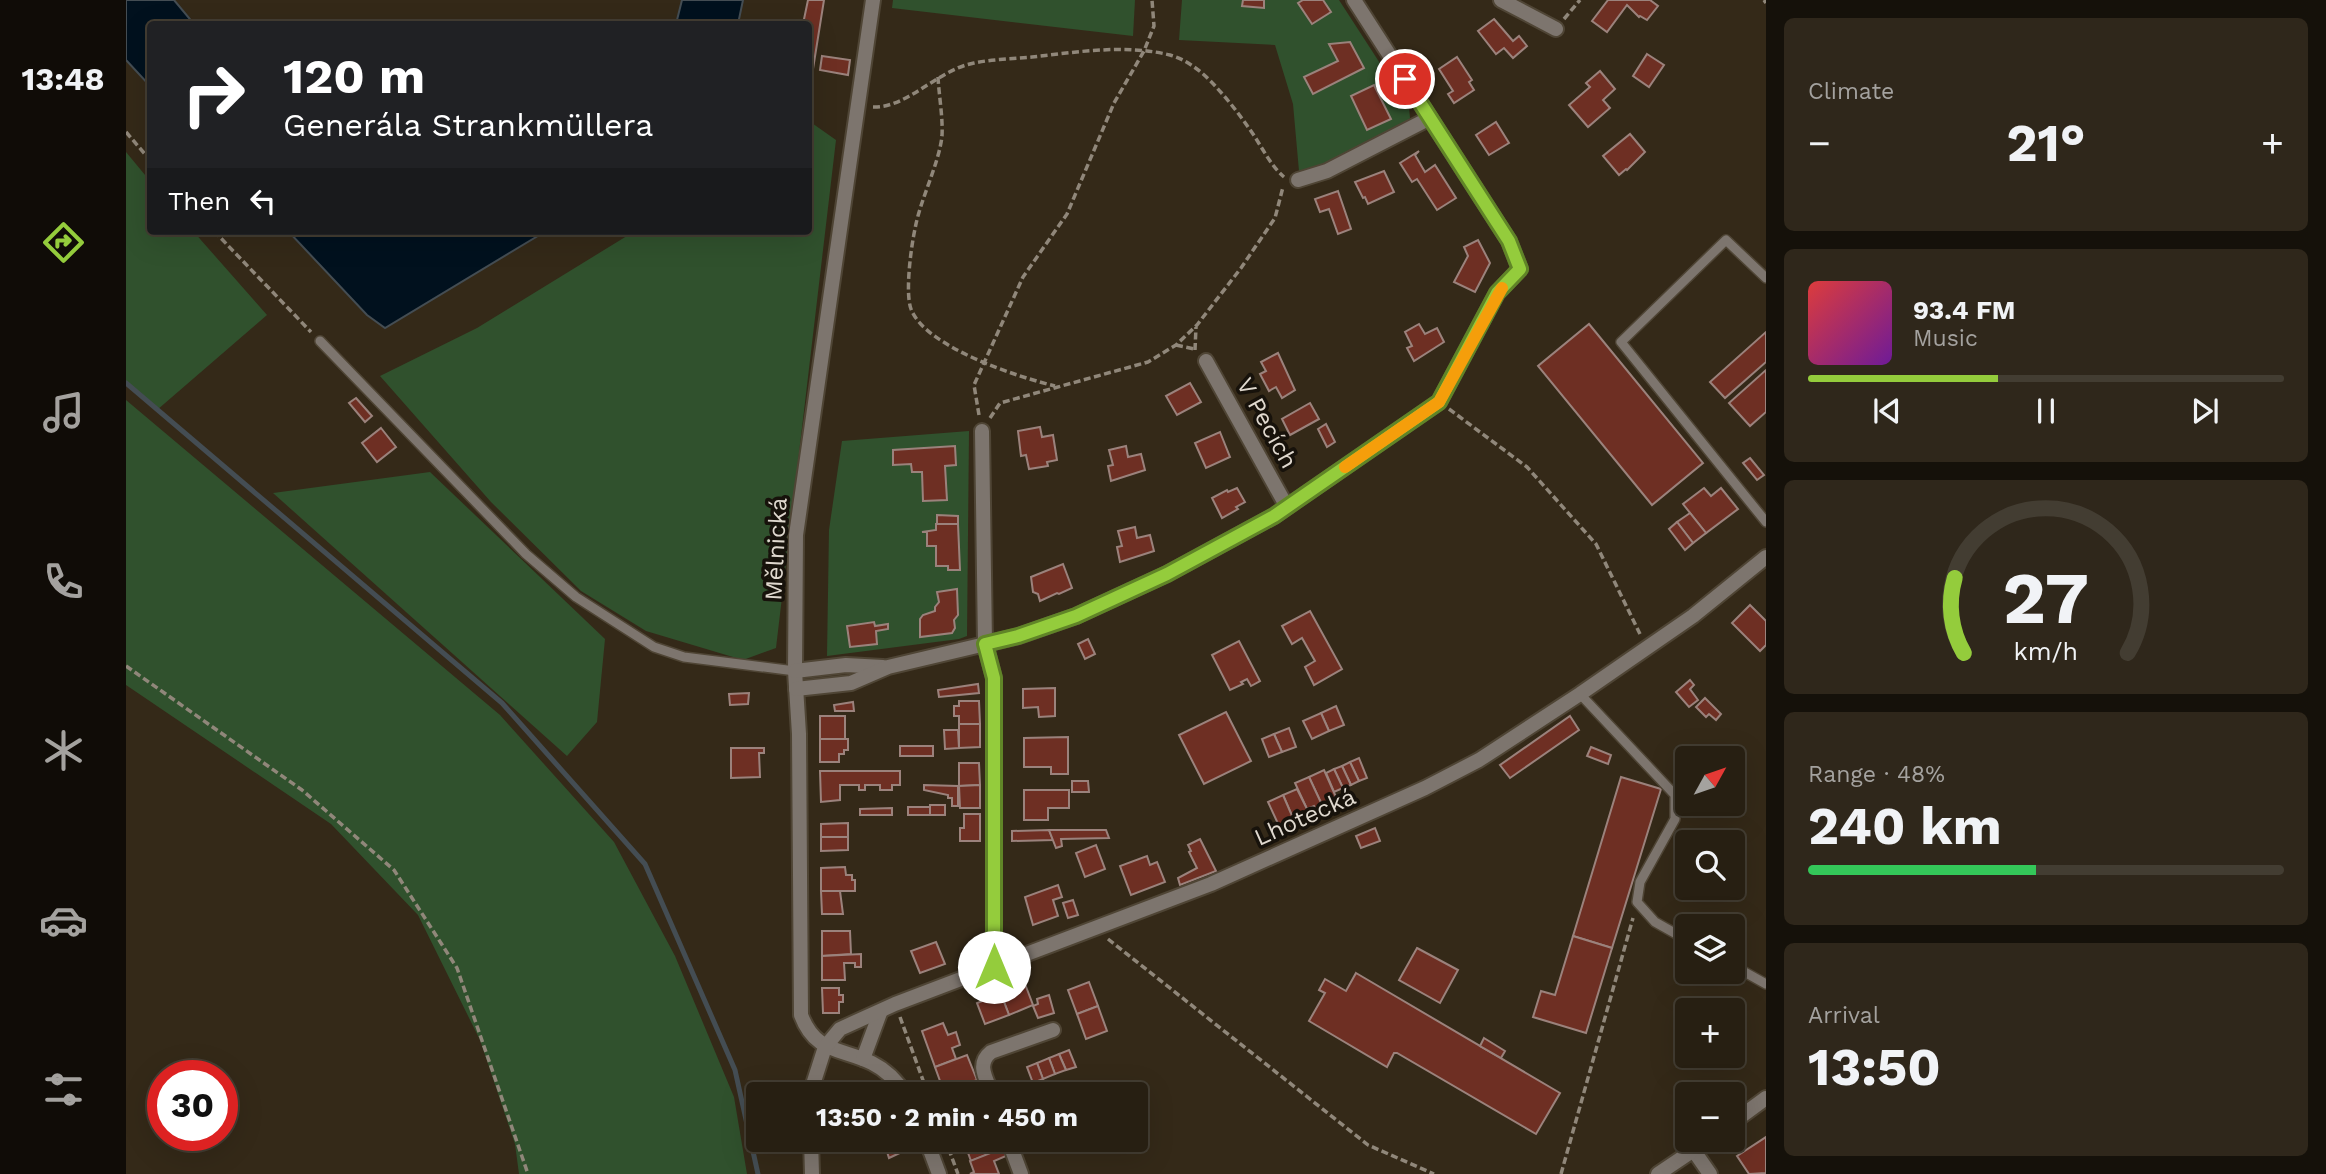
<!DOCTYPE html>
<meta charset="utf-8">
<style>
body{margin:0;font-family:"Work Sans",sans-serif;background:#2f271b;color:#f1f3f6;height:100vh;display:flex;flex-direction:column;font-size:26px;white-space:nowrap}
*{box-sizing:border-box;margin:0}
p{font-size:23px;color:#a4a29f}
.icon{flex:none;width:38px;height:38px;fill:none;stroke:currentColor;stroke-width:2;stroke-linecap:round;stroke-linejoin:round}
.map{position:relative;flex:1;overflow:hidden}
.drawer{display:flex;flex-direction:column;gap:18px;padding:18px;background:#15110a;width:560px}
.drawer>*{flex:none}
.guide{position:absolute;left:21px;top:21px;width:665px;height:214px;border-radius:7px;box-shadow:0 7px 28px #0002,0 0 0 2px #433d32;background:#202124;color:#fff;overflow:hidden}
.needle{width:46px;rotate:50deg}
.fabs{position:absolute;left:1549px;top:746px;display:grid;gap:14px}
.fabs a{display:grid;place-items:center;width:70px;height:70px;border-radius:7px;background:#271f12;box-shadow:0 7px 28px #0002,0 0 0 2px #433d32;font-size:35px}
.speed{position:absolute;left:21px;top:1060px;display:flex;gap:14px;font-size:35px;font-weight:700;text-align:center}
.speed>*{display:grid;place-content:center;width:91px;height:91px;border-radius:50%;background:#271f12;box-shadow:0 7px 28px #0002,0 0 0 2px #433d32;line-height:1}
.speed .limit{border:10px solid #d22;background:#fff;color:#111}
.pin{position:absolute;display:grid;place-items:center;width:60px;height:60px;color:#fff;margin:-30px;border:4px solid #fff;border-radius:50%;box-shadow:0 2px 7px #0007}
.me{position:absolute;width:77px;margin:-38px;rotate:0deg;stroke-linejoin:round;filter:drop-shadow(0 0 5px #0008)}
.turn{display:flex;align-items:center;gap:24px;height:147px;padding:0 21px;font-size:32px}
.turn .icon{width:91px;height:91px;stroke-width:2.5}
.turn b{display:block;font-size:49px;line-height:60px}
.then{display:flex;align-items:center;height:66px;padding:0 21px;background:#0003;gap:14px;font-size:26px}
.big{font-size:52px;font-weight:700;line-height:1.1}
.drawer .tile{flex:1;display:flex;flex-direction:column;justify-content:center;gap:10px;min-width:0;padding:0 24px;border-radius:10px;background:#2f271b}
.drawer .dial{align-items:center;gap:0}
.dial svg{height:182px;overflow:visible;fill:none;stroke:#433d32;stroke-width:7;stroke-linecap:round;text-anchor:middle}
.dial text{fill:#f1f3f6;stroke:none}
.song{display:flex;align-items:center;gap:21px}
.cover{width:84px;height:84px;border-radius:10px;background:linear-gradient(135deg,hsl(0 70% 55%),hsl(280 70% 35%))}
.played{height:7px;border-radius:4px;background:linear-gradient(90deg,#94cc3c 40%,#433d32 40%)}
.keys{display:flex;justify-content:space-around;direction:ltr}
.heat{display:flex;justify-content:space-between;align-items:center;font-size:38px;direction:ltr}
.charge{height:10px;border-radius:5px;background:linear-gradient(90deg,#34c759 48%,#433d32 0)}
.trip{position:absolute;left:620px;top:1082px;width:402px;height:70px;border-radius:7px;background:#271f12;box-shadow:0 7px 28px #0002,0 0 0 2px #433d32;font-weight:700;line-height:70px;text-align:center}
main{display:flex;flex:1;min-height:0}
.dock{display:flex;flex-direction:column;width:126px;justify-content:space-around;align-items:center;background:#100c07;color:#a4a29f}
.dock .icon{width:49px;height:49px}
.dock .current{color:#94cc3c}
.dock b{font-size:32px;color:#f1f3f6}
.map>svg:first-child{display:block}
.green{fill:#30512d}
.water{fill:#01111e;stroke:#444d53;stroke-width:2}
.lines{fill:none;stroke-linecap:round;stroke-linejoin:round}
.stream{stroke:#444d53;stroke-width:5}
.building{fill:#6e2f23;stroke:#9b827c;stroke-width:2}
.lane-casing{stroke:#4f4535;stroke-width:12}
.street-casing{stroke:#4f4535;stroke-width:18}
.path{stroke:#90877a;stroke-width:3.5;stroke-dasharray:7 3.5;stroke-linecap:butt}
.lane{stroke:#7d756e;stroke-width:9}
.street{stroke:#7d756e;stroke-width:14}
.route-casing{stroke:#608527;stroke-width:18}
.route{stroke:#94cc3c;stroke-width:12}
.slow{stroke:#f59e0b;stroke-width:12}
.labels{text-anchor:middle;dominant-baseline:central;stroke-width:7;stroke-linejoin:round;paint-order:stroke}
.street-label{font-size:24px;fill:#dfd8ce;stroke:#17120b}
</style>
<main>
<nav class="dock">
<b>13:48</b>
<svg class="icon current" aria-label="directions" viewBox="0 0 24 24"><path d="M12 3l9 9-9 9-9-9zM9 14v-3h6M13 9l2 2-2 2"/></svg>
<svg class="icon" aria-label="music" viewBox="0 0 24 24"><path d="M9 18V5l10-2v13"/><circle cx="6" cy="18" r="3"/><circle cx="16" cy="16" r="3"/></svg>
<svg class="icon" aria-label="phone" viewBox="0 0 24 24"><path d="M5 4h4l2 5-3 2q2 4 5 5l2-3 5 2v4C11 20 4 13 5 4z"/></svg>
<svg class="icon" aria-label="climate" viewBox="0 0 24 24"><path d="M12 3v18M4 7l16 10M4 17L20 7"/></svg>
<svg class="icon" aria-label="car" viewBox="0 0 24 24"><path d="M5 17H2v-5l4-1 3-4h7l3 4 3 1v5h-3M9 17h6M6 11h13"/><circle cx="7" cy="17" r="2"/><circle cx="17" cy="17" r="2"/></svg>
<svg class="icon" aria-label="filters" viewBox="0 0 24 24"><path d="M4 7h16M4 17h16"/><circle cx="9" cy="7" r="2"/><circle cx="15" cy="17" r="2"/></svg>
</nav>
<div class="map">
<svg width="1640" height="1174" viewBox="0 0 1640 1174">
<rect width="100%" height="100%" fill="#342918"/>
<!-- green -->
<g class="green">
<polygon points="767,0 1009,0 1007,36 766,8"/>
<polygon points="1056,0 1213,0 1283,108 1284,118 1279,125 1201,163 1173,171 1167,104 1149,45 1053,40"/>
<polygon points="683,121 710,140 650,648 617,660 520,631 455,591 365,502 254,376 351,328 509,231 682,231"/>
<polygon points="0,152 24,181 24,231 67,231 141,315 31,410 0,383"/>
<polygon points="0,400 374,715 488,842 549,956 608,1097 621,1174 393,1174 389,1144 354,1040 292,915 205,824 0,685"/>
<polygon points="843,431 841,636 833,639 701,656 703,530 716,441"/>
<polygon points="304,472 479,639 471,722 441,756 147,493"/>
</g>
<!-- water -->
<g class="water">
<polygon points="0,0 48,0 68,24 24,24 24,86 0,60"/>
<polygon points="556,0 617,0 612,24 550,24"/>
<polygon points="162,231 420,231 259,328 241,315"/>
</g>
<g class="lines">
<!-- stream -->
<polyline class="stream" points="0,383 376,703 519,864 609,1070 632,1174"/>
</g>
<!-- building -->
<g class="building">
<polygon points="682,0 698,0 687,69 682,68 682,24 677,24"/>
<polygon points="1117,0 1138,0 1138,8 1116,6"/>
<polygon points="1177,0 1197,0 1205,12 1186,24 1172,3"/>
<polygon points="1482,0 1524,0 1532,6 1521,20 1514,16 1513,17 1501,5 1481,32 1466,21"/>
<polygon points="1368,19 1387,41 1393,36 1401,46 1387,58 1378,48 1370,54 1352,31"/>
<polygon points="1224,42 1238,68 1187,94 1178,77 1212,61 1203,44"/>
<polygon points="1521,54 1538,65 1523,87 1507,76"/>
<polygon points="696,56 724,60 722,75 694,70"/>
<polygon points="1331,57 1346,80 1343,82 1348,90 1328,103 1322,94 1327,91 1313,69"/>
<polygon points="1474,71 1489,89 1477,100 1484,108 1462,127 1443,105 1464,87 1460,83"/>
<polygon points="1248,85 1265,119 1241,130 1225,96"/>
<polygon points="1370,122 1383,143 1363,155 1350,135"/>
<polygon points="1504,134 1519,152 1501,170 1500,169 1493,175 1477,156"/>
<polygon points="1293,151 1289,155 1299,172 1309,165 1330,198 1311,210 1291,179 1286,182 1274,163"/>
<polygon points="1258,171 1268,192 1242,204 1239,197 1237,198 1229,182"/>
<polygon points="1212,191 1225,229 1212,234 1203,209 1194,212 1189,199"/>
<polygon points="1352,240 1364,263 1349,292 1328,282 1342,256 1338,247"/>
<polygon points="1293,324 1299,334 1311,328 1318,342 1288,361 1281,348 1286,346 1279,332"/>
<polygon points="1463,324 1577,463 1526,505 1412,366"/>
<polygon points="1640,332 1640,362 1599,398 1584,382"/>
<polygon points="1152,353 1169,390 1156,398 1150,387 1143,391 1134,374 1140,371 1135,362"/>
<polygon points="1640,370 1640,412 1624,426 1603,403"/>
<polygon points="1064,383 1075,402 1051,415 1040,396"/>
<polygon points="230,398 246,416 239,422 223,403"/>
<polygon points="1184,403 1193,419 1164,435 1156,419"/>
<polygon points="1200,424 1209,442 1201,447 1192,429"/>
<polygon points="914,427 916,437 927,435 931,460 921,462 922,466 903,469 900,455 895,456 892,431"/>
<polygon points="255,428 270,447 251,462 236,443"/>
<polygon points="1094,432 1104,457 1080,468 1069,443"/>
<polygon points="829,446 830,465 819,466 821,500 797,501 796,472 786,472 785,464 767,465 767,450"/>
<polygon points="1000,446 1002,457 1015,454 1019,470 985,481 982,466 987,465 983,450"/>
<polygon points="1624,458 1638,475 1631,480 1617,463"/>
<polygon points="1111,488 1119,502 1110,507 1112,509 1096,518 1086,498 1101,490 1102,492"/>
<polygon points="1578,488 1585,496 1595,488 1612,509 1580,533 1557,504"/>
<polygon points="1564,513 1580,533 1567,543 1551,522"/>
<polygon points="811,515 832,516 832,524 811,524"/>
<polygon points="1551,522 1567,543 1559,550 1543,529"/>
<polygon points="810,524 832,524 834,570 822,570 822,566 810,566 810,546 801,546 801,532 796,532 810,530"/>
<polygon points="1009,527 1011,538 1024,535 1028,551 994,562 991,547 996,546 992,531"/>
<polygon points="937,564 946,588 933,594 931,593 914,601 912,594 907,592 905,577"/>
<polygon points="831,589 832,615 828,620 829,628 826,633 794,637 794,619 797,615 809,611 809,607 813,602 811,592"/>
<polygon points="1624,605 1640,621 1640,645 1634,651 1606,623"/>
<polygon points="1184,611 1216,669 1188,685 1179,667 1189,661 1176,638 1166,644 1156,626"/>
<polygon points="748,622 749,626 762,624 762,629 750,631 751,644 724,647 721,626"/>
<polygon points="962,639 969,654 959,659 952,644"/>
<polygon points="1113,641 1134,681 1125,686 1121,679 1115,682 1117,684 1104,690 1086,655"/>
<polygon points="1564,680 1568,685 1564,689 1572,700 1563,707 1550,692"/>
<polygon points="852,684 853,693 813,697 812,690"/>
<polygon points="929,688 929,716 913,717 912,707 897,708 897,689"/>
<polygon points="623,693 622,704 604,705 603,694"/>
<polygon points="1579,698 1595,714 1590,720 1583,714 1580,717 1570,707"/>
<polygon points="833,701 853,701 854,724 833,724 833,716 828,716 828,706 833,706"/>
<polygon points="727,702 728,711 709,711 708,705"/>
<polygon points="1210,706 1218,725 1203,731 1195,713"/>
<polygon points="1100,712 1125,761 1078,784 1053,735"/>
<polygon points="1195,713 1203,731 1186,739 1177,721"/>
<rect x="694" y="716" width="25" height="23"/>
<polygon points="1444,716 1453,730 1384,778 1374,765"/>
<polygon points="833,724 854,724 854,747 833,748"/>
<polygon points="1163,728 1170,747 1156,752 1148,734"/>
<polygon points="818,730 832,730 833,748 819,749"/>
<polygon points="1148,734 1156,752 1143,757 1136,739"/>
<polygon points="942,737 942,774 925,774 925,767 898,767 898,738"/>
<polygon points="694,739 722,739 722,750 718,750 718,754 713,754 713,762 694,762"/>
<rect x="774" y="746" width="33" height="10"/>
<polygon points="1465,747 1485,755 1482,764 1461,756"/>
<polygon points="605,748 638,748 638,753 633,753 634,777 605,778"/>
<polygon points="1233,758 1241,778 1233,781 1224,762"/>
<polygon points="1224,762 1233,781 1225,785 1216,766"/>
<polygon points="833,763 853,763 854,785 833,786"/>
<polygon points="1216,766 1225,785 1217,788 1208,769"/>
<polygon points="1208,769 1217,788 1208,792 1200,773"/>
<polygon points="1198,770 1210,797 1202,800 1204,804 1197,807 1183,777"/>
<polygon points="694,771 774,771 774,785 766,785 766,790 754,790 754,785 739,785 739,790 733,790 733,785 714,785 714,800 695,802"/>
<polygon points="1183,777 1197,807 1190,810 1188,806 1181,809 1169,783"/>
<polygon points="1495,777 1535,789 1486,948 1447,936"/>
<polygon points="946,781 962,781 963,792 946,792"/>
<polygon points="798,785 832,786 832,806 826,806 826,798 822,798 822,795 798,790"/>
<polygon points="854,785 854,808 834,808 833,786"/>
<polygon points="1171,789 1184,815 1176,818 1178,822 1170,825 1157,795"/>
<polygon points="898,790 943,790 943,808 922,808 922,820 898,820"/>
<polygon points="1157,795 1170,825 1163,828 1161,825 1154,828 1142,802"/>
<rect x="804" y="805" width="15" height="10"/>
<rect x="782" y="807" width="22" height="8"/>
<polygon points="766,808 766,815 734,815 734,809"/>
<polygon points="838,814 854,814 854,841 834,841 834,828 838,828"/>
<polygon points="722,823 722,837 695,837 695,824"/>
<polygon points="1249,828 1254,841 1235,848 1230,836"/>
<polygon points="923,830 927,840 886,841 886,831"/>
<polygon points="923,830 980,830 983,838 935,839 936,846 930,848"/>
<polygon points="695,837 722,837 722,850 695,851"/>
<polygon points="1074,839 1090,871 1054,885 1052,878 1071,868 1063,852 1065,851 1062,845"/>
<polygon points="970,845 979,869 959,877 950,853"/>
<polygon points="1021,856 1024,865 1031,862 1039,882 1005,895 994,866"/>
<polygon points="719,867 720,875 726,875 726,880 729,880 729,891 695,891 695,868"/>
<polygon points="932,885 936,897 927,900 932,916 907,925 899,897"/>
<polygon points="695,891 714,891 717,914 696,914"/>
<polygon points="947,900 952,915 942,918 937,903"/>
<polygon points="696,931 724,931 725,954 696,956"/>
<polygon points="1447,936 1486,948 1460,1033 1407,1017 1415,991 1429,995"/>
<polygon points="810,942 819,964 794,973 785,951"/>
<polygon points="1291,948 1332,970 1314,1003 1273,980"/>
<polygon points="735,954 735,967 729,967 729,963 718,963 719,980 696,980 696,956"/>
<polygon points="1230,973 1434,1093 1410,1134 1271,1053 1268,1053 1261,1067 1183,1021 1199,993 1193,990 1199,979 1220,991"/>
<polygon points="963,982 972,1006 951,1014 942,990"/>
<polygon points="899,984 907,1005 883,1015 875,994"/>
<polygon points="696,988 713,988 713,995 717,995 717,1002 713,1002 713,1013 697,1013"/>
<polygon points="875,994 883,1015 859,1024 851,1003"/>
<polygon points="923,995 928,1013 912,1018 907,1006 912,1004 911,999"/>
<polygon points="972,1006 981,1031 960,1039 951,1014"/>
<polygon points="817,1023 822,1035 830,1032 834,1045 826,1048 830,1059 809,1067 796,1031"/>
<polygon points="1358,1038 1379,1051 1375,1058 1354,1046"/>
<polygon points="943,1050 950,1067 940,1070 933,1054"/>
<polygon points="933,1054 940,1070 929,1074 923,1058"/>
<polygon points="841,1055 851,1080 818,1092 809,1067"/>
<polygon points="923,1058 929,1074 917,1079 911,1063"/>
<polygon points="911,1063 917,1079 907,1083 901,1067"/>
<polygon points="907,1083 911,1094 876,1094"/>
<polygon points="1640,1137 1640,1173 1623,1174 1611,1156"/>
<polygon points="837,1139 861,1139 866,1153 845,1161"/>
<polygon points="771,1140 776,1152 763,1158 759,1145"/>
<polygon points="877,1148 880,1156 868,1161 873,1174 844,1174 848,1172 844,1161"/>
</g>
<g class="lines">
<!-- lane casing -->
<g class="lane-casing">
<g id="lane">
<polyline points="1640,278 1600,240 1495,342 1640,522"/>
<polyline points="194,341 400,554 450,597 528,647 558,657 669,671"/>
<polyline points="1454,694 1549,795 1549,819 1514,882 1511,902 1529,922 1561,940"/>
<polyline points="1606,965 1640,984"/>
</g>
</g>
<!-- street casing -->
<g class="street-casing">
<g id="street">
<path d="M747,0L670,535L669,671L673,734L675,1015C689,1053 715,1048 746,1063C760,1070 771,1081 779,1094"/>
<polyline points="1375,0 1430,29"/>
<polyline points="1172,180 1201,171 1304,118"/>
<polyline points="1080,361 1161,507"/>
<polyline points="856,431 859,644 868,678 868,967"/>
<polyline points="669,671 720,665 757,667"/>
<polyline points="670,689 725,683 762,667 893,636 950,616 1041,574 1148,516 1313,402 1371,293 1394,269 1383,241 1228,0"/>
<polyline points="737,1059 754,1013"/>
<polyline points="684,1094 699,1047 714,1029 769,1004 1085,884 1299,788 1353,760 1454,694 1567,616 1640,557"/>
<path d="M866,1094C860,1078 850,1064 865,1052L927,1030"/>
<polyline points="1606,1123 1640,1098"/>
<polyline points="685,1139 686,1174"/>
<polyline points="800,1139 813,1174"/>
<polyline points="882,1139 895,1174"/>
<polyline points="1568,1151 1584,1174"/>
<polyline points="1532,1174 1584,1139"/>
</g>
</g>
<!-- path -->
<g class="path">
<polyline points="1638,0 1640,3"/>
<polyline points="1438,19 1454,0"/>
<path d="M812,77C813,96 817,117 816,136C813,164 794,200 789,229C785,247 779,293 785,309C799,347 892,377 929,386"/>
<path d="M747,107C782,108 811,70 848,63C867,59 887,59 906,57C951,52 999,44 1044,55C1062,60 1079,74 1091,88C1104,102 1116,118 1127,134C1137,149 1145,166 1158,177"/>
<polyline points="0,132 24,160"/>
<polyline points="88,231 185,332"/>
<polyline points="1050,345 1068,349"/>
<polyline points="1069,350 1070,327"/>
<polyline points="1323,409 1401,467 1470,544 1514,634"/>
<polyline points="853,415 848,385 897,277 941,214 988,103 1018,51 1028,26 1026,0"/>
<polyline points="864,418 874,403 1022,362 1050,345 1071,325 1115,268 1149,218 1157,187"/>
<polyline points="0,666 176,790 268,870 331,968 402,1174"/>
<polyline points="982,939 1242,1145 1308,1174"/>
<polyline points="774,1017 802,1094"/>
<polyline points="819,1139 832,1174"/>
<polyline points="1435,1174 1507,918"/>
</g>
<!-- lane -->
<use href="#lane" class="lane"/>
<!-- street -->
<use href="#street" class="street"/>
</g>
<g class="lines">
<!-- route casing -->
<g class="route-casing">
<polyline id="route" points="868,967 868,678 859,644 892,636 950,616 1041,574 1148,516 1313,402 1371,293 1394,269 1383,241 1279,79"/>
</g>
<!-- route -->
<use href="#route" class="route"/>
<!-- slow -->
<polyline class="slow" points="1219,467 1313,402 1376,288"/>
</g>
<g class="labels">
<!-- street labels -->
<g class="street-label">
<text transform="translate(1141 423) rotate(61)">V Pecích</text>
<text transform="translate(650 549) rotate(-87)">Mělnická</text>
<text transform="translate(1179 817) rotate(-24)">Lhotecká</text>
</g>
</g>
</svg>
<div class="fabs">
<a><svg class="needle" viewBox="-14 -14 28 28"><path d="M0-13l5 13h-10z" fill="#e53935"/><path d="M0 13l5-13h-10z" fill="#a4a29f"/></svg></a>
<a><svg class="icon" aria-label="search" viewBox="0 0 24 24"><circle cx="10" cy="10" r="6"/><path d="M15 15l6 6"/></svg></a>
<a><svg class="icon" aria-label="layers" viewBox="0 0 24 24"><path d="M12 4l9 5-9 5-9-5zM3 14l9 5 9-5"/></svg></a>
<a>+</a>
<a>−</a>
</div>
<div class="speed"><div class="limit">30</div></div>
<div class="pin" style="left:1279px;top:79px;background:#d93025"><svg class="icon" aria-label="arrive" viewBox="0 0 24 24"><path d="M6 21V4h12l-3 4 3 4H6"/></svg></div>
<svg class="me" style="left:868px;top:967px" viewBox="-20 -20 40 40"><circle r="19" fill="#fff"/><path d="M0-13L10 11 0 6-10 11z" fill="#94cc3c"/></svg>
<div class="trip">13:50 · 2 min · 450 m</div>
<div class="guide">
<div class="turn"><svg class="icon" aria-label="right" viewBox="0 0 24 24"><path d="M7 20v-9h11M14 6l5 5-5 5"/></svg><div><b>120 m</b>Generála Strankmüllera</div></div>
<div class="then">Then<svg class="icon" aria-label="left" viewBox="0 0 24 24"><path d="M17 20v-9H6M10 6l-5 5 5 5"/></svg></div>
</div>
</div>
<section class="drawer">
<div class="tile"><p>Climate</p>
<div class="heat"><a>−</a><b class="big">21°</b><a>+</a></div>
</div>
<div class="tile">
<div class="song"><i class="cover"></i><div><b>93.4 FM</b><p>Music</p></div></div>
<div class="played"></div>
<div class="keys"><svg class="icon" aria-label="previous" viewBox="0 0 24 24"><path d="M18 5L8 12l10 7zM5 5v14"/></svg><svg class="icon" aria-label="pause" viewBox="0 0 24 24"><path d="M8 5v14M16 5v14"/></svg><svg class="icon" aria-label="next" viewBox="0 0 24 24"><path d="M6 5l10 7-10 7zM19 5v14"/></svg></div>
</div>
<div class="tile dial"><svg viewBox="0 0 100 80">
<path d="M14 69A42 42 0 1 1 86 69"/>
<path d="M14 69A42 42 0 0 1 10 36" stroke="#94cc3c"/>
<text x="50" y="56" font-size="32" font-weight="700">27</text>
<text x="50" y="72" font-size="11">km/h</text>
</svg></div>
<div class="tile"><p>Range · 48%</p><b class="big">240 km</b><div class="charge"></div></div>
<div class="tile"><p>Arrival</p><b class="big">13:50</b></div>
</section>
</main>
